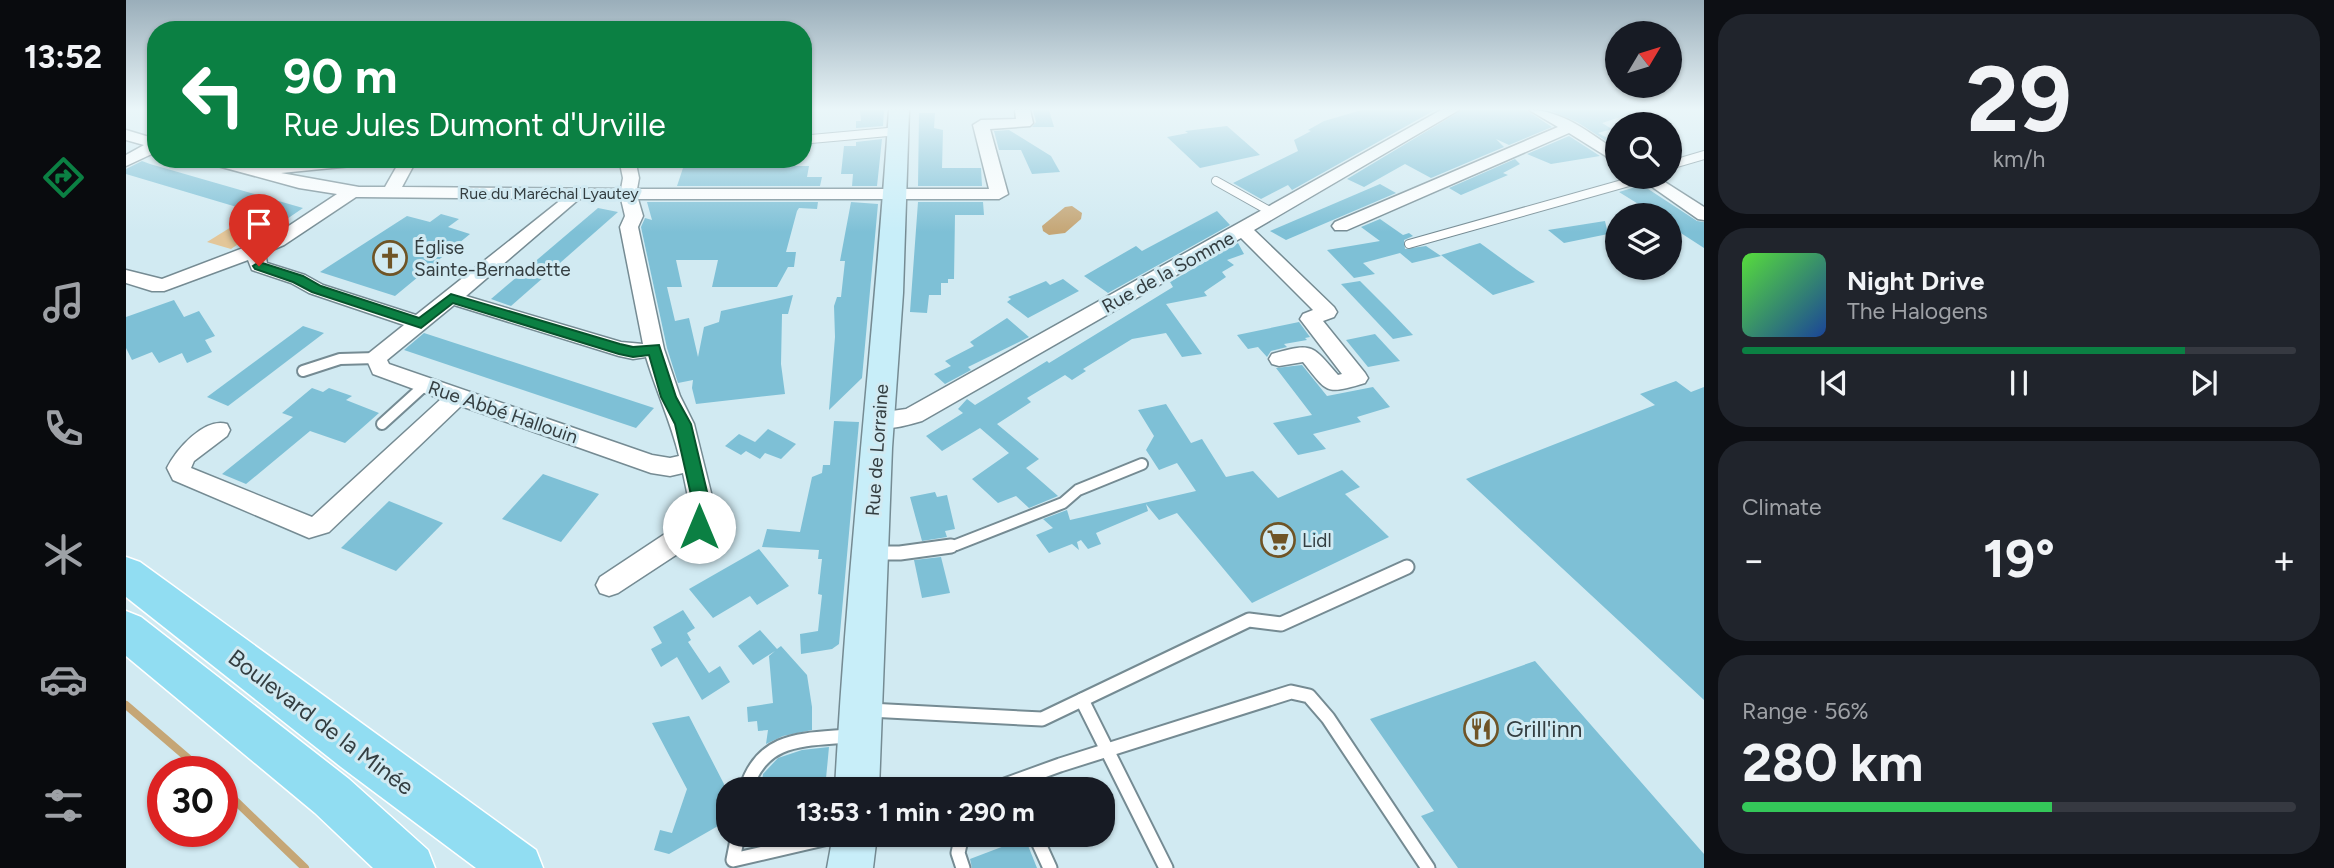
<!DOCTYPE html>
<meta charset="utf-8">
<style>
body{margin:0;font-family:Figtree,sans-serif;background:#20242c;color:#f1f3f6;height:100vh;display:flex;flex-direction:column;font-size:26px;white-space:nowrap}
*{box-sizing:border-box;margin:0}
p{font-size:23px;color:#9ea1a6}
.icon{flex:none;width:38px;height:38px;fill:none;stroke:currentColor;stroke-width:2;stroke-linecap:round;stroke-linejoin:round}
.map{position:relative;flex:1;overflow:hidden}
.sheet{display:flex;flex-direction:column;gap:14px;padding:14px;background:#0d0f14;width:630px}
.sheet>*{flex:none}
.hud{position:absolute;left:21px;top:21px;width:665px;height:147px;border-radius:28px;box-shadow:0 2px 5px #0004;background:#0b8043;color:#fff;overflow:hidden}
.needle{width:46px;rotate:52deg}
.buttons{position:absolute;left:1479px;top:21px;display:grid;gap:14px}
.buttons a{display:grid;place-items:center;width:77px;height:77px;border-radius:50%;background:#171b24;box-shadow:0 2px 5px #0004;font-size:35px}
.speed{position:absolute;left:21px;top:756px;display:flex;gap:14px;font-size:35px;font-weight:700;text-align:center}
.speed>*{display:grid;place-content:center;width:91px;height:91px;border-radius:50%;background:#171b24;box-shadow:0 2px 5px #0004;line-height:1}
.speed .limit{border:10px solid #d22;background:#fff;color:#111}
.pin{position:absolute;display:grid;place-items:center;width:60px;height:60px;color:#fff;margin:-72px -30px;border-radius:50% 50% 50% 0;rotate:-45deg;box-shadow:0 0 7px #0007}
.pin .icon{rotate:45deg}
.me{position:absolute;width:77px;margin:-38px;rotate:0deg;stroke-linejoin:round;filter:drop-shadow(0 0 5px #0008)}
.turn{display:flex;align-items:center;gap:24px;height:147px;padding:0 21px;font-size:32px}
.turn .icon{width:91px;height:91px;stroke-width:2.5}
.turn b{display:block;font-size:49px;line-height:60px}
.big{font-size:52px;font-weight:700;line-height:1.1}
.sheet .widget{flex:1;display:flex;flex-direction:column;justify-content:center;gap:10px;min-width:0;padding:0 24px;border-radius:28px;background:#20242c}
.sheet .dial{align-items:center;gap:0}
.dial b{font-size:91px;line-height:1}
.song{display:flex;align-items:center;gap:21px}
.cover{width:84px;height:84px;border-radius:10px;background:linear-gradient(135deg,hsl(110 70% 55%),hsl(220 70% 35%))}
.played{height:7px;border-radius:4px;background:linear-gradient(90deg,#0b8043 80%,#363941 80%)}
.keys{display:flex;justify-content:space-around;direction:ltr}
.heat{display:flex;justify-content:space-between;align-items:center;font-size:38px;direction:ltr}
.charge{height:10px;border-radius:5px;background:linear-gradient(90deg,#34c759 56%,#363941 0)}
.trip{position:absolute;left:590px;top:777px;width:399px;height:70px;border-radius:28px;background:#171b24;box-shadow:0 2px 5px #0004;font-weight:700;line-height:70px;text-align:center}
main{display:flex;flex:1;min-height:0}
.menu{display:flex;flex-direction:column;width:126px;justify-content:space-around;align-items:center;background:#090b0e;color:#9ea1a6}
.menu .icon{width:49px;height:49px}
.menu .current{color:#0b8043}
.menu b{font-size:32px;color:#f1f3f6}
.map>svg:first-child{display:block}
.green{fill:#e3c699}
.water{fill:#c5a676}
.lines{fill:none;stroke-linecap:round;stroke-linejoin:round}
.stream{stroke:#c5a676;stroke-width:8}
.building{fill:#7ec0d6}
.service-far2-casing{stroke:#758b93;stroke-width:10}
.service-far1-casing{stroke:#758b93;stroke-width:14}
.service-casing{stroke:#758b93;stroke-width:17}
.minor-casing{stroke:#758b93;stroke-width:3}
.secondary-casing{stroke:#758b93;stroke-width:3}
.primary-casing{stroke:#fff;stroke-width:3}
.service-far2{stroke:#fff;stroke-width:8}
.service-far1{stroke:#fff;stroke-width:10}
.service{stroke:#fff;stroke-width:13}
.minor{fill:#fff;fill-rule:evenodd}
.secondary{fill:#c8eef9;fill-rule:evenodd}
.primary{fill:#91ddf2;fill-rule:evenodd}
.route{fill:#0b8043;stroke:#07532c;stroke-width:2}
.labels{text-anchor:middle;dominant-baseline:central;stroke-width:6;stroke-linejoin:round;paint-order:stroke}
.far-street-label{font-size:16px;fill:#343e41;stroke:#d1eaf2}
.poi-label{font-size:19px;fill:#343e41;stroke:#d1eaf2;text-anchor:start}
.street-label{font-size:19px;fill:#343e41;stroke:#d1eaf2}
.near-street-label{font-size:23px;fill:#343e41;stroke:#d1eaf2}
.near-poi-label{font-size:23px;fill:#343e41;stroke:#d1eaf2;text-anchor:start}
</style>
<main>
<nav class="menu">
<b>13:52</b>
<svg class="icon current" aria-label="directions" viewBox="0 0 24 24"><path d="M12 3l9 9-9 9-9-9zM9 14v-3h6M13 9l2 2-2 2"/></svg>
<svg class="icon" aria-label="music" viewBox="0 0 24 24"><path d="M9 18V5l10-2v13"/><circle cx="6" cy="18" r="3"/><circle cx="16" cy="16" r="3"/></svg>
<svg class="icon" aria-label="phone" viewBox="0 0 24 24"><path d="M5 4h4l2 5-3 2q2 4 5 5l2-3 5 2v4C11 20 4 13 5 4z"/></svg>
<svg class="icon" aria-label="climate" viewBox="0 0 24 24"><path d="M12 3v18M4 7l16 10M4 17L20 7"/></svg>
<svg class="icon" aria-label="car" viewBox="0 0 24 24"><path d="M5 17H2v-5l4-1 3-4h7l3 4 3 1v5h-3M9 17h6M6 11h13"/><circle cx="7" cy="17" r="2"/><circle cx="17" cy="17" r="2"/></svg>
<svg class="icon" aria-label="filters" viewBox="0 0 24 24"><path d="M4 7h16M4 17h16"/><circle cx="9" cy="7" r="2"/><circle cx="15" cy="17" r="2"/></svg>
</nav>
<div class="map">
<svg width="1578" height="868" viewBox="0 0 1578 868">
<rect width="100%" height="100%" fill="#d1eaf2"/>
<!-- green -->
<polygon class="green" points="110,224 133,230 105,249 81,242"/>
<!-- water -->
<polygon class="water" points="946,206 956,213 955,219 939,233 923,235 917,231 916,226 939,207"/>
<g class="lines">
<!-- stream -->
<g class="stream">
<polyline points="0,705 78,772"/>
<polyline points="96,788 179,868"/>
</g>
</g>
<!-- building -->
<g class="building">
<polygon points="734,110 758,110 757,126 730,128 730,121 735,121"/>
<polygon points="907,110 923,110 928,127 906,127 910,122"/>
<polygon points="1236,110 1309,110 1166,190 1162,185 1135,199 1107,183 1172,151 1168,140 1185,131 1182,130 1198,121"/>
<polygon points="1336,110 1400,110 1426,127 1383,145 1370,139 1378,147 1305,178 1279,164 1238,187 1221,179"/>
<polygon points="1423,110 1507,110 1507,113 1476,123 1486,129 1472,133 1491,143 1491,148 1451,122"/>
<polygon points="793,113 809,113 808,128 817,130 816,168 855,168 856,186 792,186"/>
<polygon points="1101,126 1134,155 1074,168 1041,137 1062,133 1059,131"/>
<polygon points="883,130 925,156 934,172 906,174 895,150 873,150 868,131"/>
<polygon points="1443,136 1474,156 1425,164 1401,154"/>
<polygon points="756,139 751,186 726,186 727,174 715,174 718,146 730,146 730,142"/>
<polygon points="560,159 635,159 634,166 683,166 681,177 696,177 694,186 551,186"/>
<polygon points="1389,159 1394,164 1377,173 1382,175 1335,195 1323,188"/>
<polygon points="16,161 24,164 177,208 158,221 0,174 0,169"/>
<polygon points="1254,184 1270,193 1160,240 1144,231"/>
<polygon points="1516,185 1571,221 1578,222 1578,248 1544,226 1544,215 1530,215 1493,192"/>
<polygon points="521,202 692,202 691,209 673,208 671,211 660,252 670,252 668,267 662,267 651,287 586,287 592,260 550,260 556,287 541,287 549,321 563,318 572,357 578,327 593,322 595,311 667,295 662,314 656,314 655,364 659,394 570,404 566,388 567,380 552,383 541,348 515,227 519,218 526,220"/>
<polygon points="725,202 752,204 736,378 703,410 709,337 708,306 711,297 715,297 719,261 714,261"/>
<polygon points="792,202 857,202 858,215 829,215 828,279 822,279 822,283 815,283 815,295 803,295 801,313 784,312"/>
<polygon points="472,208 492,212 385,306 365,299"/>
<polygon points="1091,211 1104,225 982,293 958,276 1010,246 1016,251"/>
<polygon points="315,214 333,219 322,227 344,234 269,296 194,272 281,216 304,222"/>
<polygon points="1254,219 1277,235 1283,233 1287,236 1278,240 1279,249 1300,246 1315,256 1286,263 1274,253 1237,263 1249,274 1228,278 1201,250 1254,241 1235,227"/>
<polygon points="1479,221 1482,234 1438,243 1422,230"/>
<polygon points="1112,243 1118,254 1101,260 1108,265 1096,272 1100,277 1078,292 1081,296 1040,304 1076,354 1056,357 1040,333 1006,339 957,369 960,371 946,380 939,375 901,398 905,402 871,424 913,459 900,468 932,496 903,508 890,496 872,503 846,479 883,453 854,428 816,451 800,436 837,413 832,409 841,399 849,405 921,361 923,363 1047,287 1044,282"/>
<polygon points="1354,243 1391,270 1409,282 1367,295 1315,255"/>
<polygon points="937,279 953,291 902,318 881,302 885,299 882,297 920,281 924,285"/>
<polygon points="1234,281 1263,310 1287,335 1267,339 1215,284"/>
<polygon points="48,300 58,317 73,311 89,336 79,340 86,352 61,363 56,353 33,363 26,352 6,360 0,348 0,317"/>
<polygon points="881,318 903,337 842,367 845,370 819,384 808,374 825,366 819,361 848,346 844,342"/>
<polygon points="1173,322 1184,337 1179,338 1181,340 1158,344 1161,347 1145,351 1141,357 1132,347 1122,349 1111,335"/>
<polygon points="177,326 198,333 102,406 81,397"/>
<polygon points="298,333 467,388 528,408 510,428 278,350"/>
<polygon points="1249,334 1274,361 1242,367 1220,340"/>
<polygon points="1176,365 1201,396 1247,387 1264,407 1231,417 1235,422 1187,434 1200,449 1172,455 1147,423 1186,415 1150,368"/>
<polygon points="1550,381 1565,392 1578,387 1578,700 1340,479 1529,405 1514,394"/>
<polygon points="186,388 197,392 203,388 226,396 220,400 253,413 219,443 184,431 120,484 96,474 167,417 156,413"/>
<polygon points="1040,404 1065,443 1076,439 1100,477 1127,471 1152,498 1216,470 1234,487 1219,494 1263,537 1126,603 1051,513 1033,520 1020,504 1022,511 970,533 975,544 962,549 955,540 951,542 953,550 946,544 923,553 910,535 927,528 917,519 941,510 944,520 1070,491 1051,463 1033,470 1020,450 1028,436 1012,410"/>
<polygon points="708,421 733,422 713,644 706,649 675,654 674,634 692,631 696,595 692,594 696,559 692,559 693,550 636,547 641,529 674,532 686,477 696,473 697,465 704,465"/>
<polygon points="642,429 670,444 655,459 639,453 634,459 620,451 615,455 599,446 613,434 629,442"/>
<polygon points="417,474 473,494 435,542 376,519"/>
<polygon points="809,492 811,497 821,495 829,529 819,531 821,537 796,541 784,497"/>
<polygon points="263,501 317,523 270,571 215,548"/>
<polygon points="633,549 663,586 631,605 624,596 587,618 563,589"/>
<polygon points="815,557 824,593 796,598 788,560"/>
<polygon points="557,610 569,628 561,633 565,640 562,642 583,673 594,666 604,682 576,700 551,657 535,667 525,649 536,643 527,627"/>
<polygon points="634,630 651,649 655,646 681,675 686,707 686,730 657,736 640,744 642,730 632,731 631,721 622,722 621,707 647,703 643,656 649,651 627,665 612,646"/>
<polygon points="1409,661 1578,854 1578,868 1332,868 1295,816 1308,811 1244,719"/>
<polygon points="563,716 598,784 592,826 543,854 528,850 534,830 546,833 561,789 526,723"/>
<polygon points="703,747 699,789 635,789 637,774 652,758 676,750"/>
<polygon points="899,838 911,868 846,868 844,859"/>
</g>
<g class="lines">
<!-- service-far2 casing -->
<g class="service-far2-casing">
<g id="service-far2">
<polyline points="685,139 773,131"/>
<polyline points="1544,165 1578,155"/>
<polyline points="1090,181 1147,213"/>
<polyline points="1283,244 1521,177"/>
</g>
</g>
<!-- service-far1 casing -->
<g class="service-far1-casing">
<g id="service-far1">
<polyline points="177,371 214,359 250,358"/>
<polyline points="256,424 299,385"/>
<polyline points="813,547 830,545 937,503 952,490 1016,464"/>
</g>
</g>
<!-- service casing -->
<g class="service-casing">
<g id="service">
<polyline points="751,553 774,553 825,546"/>
<polyline points="956,700 1040,868"/>
<polyline points="743,710 916,719 1123,620 1155,624 1281,567"/>
<path d="M620,789C636,737 676,740 723,736"/>
<polyline points="868,789 934,765 1165,692 1183,696 1202,718 1302,868"/>
<polyline points="612,835 607,860 715,835"/>
<polyline points="836,835 832,853 837,868"/>
<polyline points="909,835 924,868"/>
</g>
</g>
<!-- minor casing -->
<g class="minor-casing">
<g id="minor">
<path d="M889,110H904L907,123L904,126L864,129L882,194L873,199H512L517,216L512,227L538,349L554,396L568,424L591,517L582,534L492,593L483,596L474,593L470,585L474,577L566,516L557,473L544,476L525,473L335,406L203,532L183,538L47,480L41,468C50,450 78,417 101,424L104,430L101,436L68,461L65,468L186,517L315,399L247,374L240,358L243,353L278,325L183,293L165,283L126,270L122,260L38,291H26L0,283V270L36,279L146,237L211,194L173,188L77,162L75,159H103L132,167L196,159H254L246,164L155,173L233,187H259L275,159H291L276,187L495,189L497,178L493,159H509L513,178L511,189H863L847,125L855,120L890,119ZM230,197H233L436,199L290,315L197,285L179,275L141,263L139,253L158,245ZM453,199H495L499,216L494,227L517,344L495,342L340,296ZM328,305L493,356L507,359L520,357C530,391 545,422 553,456L544,458L526,455L263,364L261,360Z"/>
<path d="M1315,110H1333L1128,230L1208,307L1211,312L1208,317L1197,321L1239,373L1242,378L1239,383C1199,395 1202,393 1177,362L1153,366L1146,364L1143,359L1146,354C1187,342 1186,345 1212,375L1216,374L1174,319L1177,314L1187,310L1115,238L796,421C779,426 762,431 745,426L742,420L745,414L780,409Z"/>
<path d="M1403,110C1437,110 1463,133 1491,151V163L1443,133L1221,230H1209L1206,226L1209,222L1432,127Z"/>
<polygon points="0,130 30,139 30,152 0,166 0,155 18,145 0,140"/>
<polygon points="1512,177 1531,177 1578,207 1578,220 1572,219"/>
</g>
</g>
<!-- secondary casing -->
<g class="secondary-casing">
<g id="secondary">
<path d="M763,110H783L777,293L766,448L753,789H709C721,562 748,337 763,110Z"/>
<polygon points="707,835 751,835 747,868 701,868"/>
</g>
</g>
<!-- primary casing -->
<g class="primary-casing">
<g id="primary">
<polygon points="0,557 14,562 410,850 417,868 350,868 215,767 0,597"/>
<polygon points="0,611 15,617 223,779 302,850 309,868 247,868 189,813 0,656"/>
</g>
</g>
<!-- service-far2 -->
<use href="#service-far2" class="service-far2"/>
<!-- service-far1 -->
<use href="#service-far1" class="service-far1"/>
<!-- service -->
<use href="#service" class="service"/>
<!-- minor -->
<use href="#minor" class="minor"/>
<!-- secondary -->
<use href="#secondary" class="secondary"/>
<!-- primary -->
<use href="#primary" class="primary"/>
</g>
<!-- sky -->
<linearGradient id="sky" x2="0" y2="1"><stop stop-color="#9aaeba"/><stop offset="0.47" stop-color="#eaf6f9"/><stop offset="1" stop-color="#eaf6f9" stop-opacity="0"/></linearGradient>
<rect width="1578" height="232" fill="url(#sky)"/>
<!-- route -->
<polygon class="route" points="133,262 177,276 195,286 293,318 325,294 494,344 507,347 533,345 550,397 565,424 587,517 580,532 567,532 565,527 570,517 549,424 535,397 523,355 507,357 493,354 327,303 295,328 186,292 167,282 129,269 127,266"/>
<!-- icons -->
<defs>
<g id="church-ring" transform="scale(1.75)"><circle r="9.5" fill="#d1eaf2" stroke="#6f5426" stroke-width="1.5"/><path d="M-1.2-6h2.4v3.5h3.3v2.4h-3.3V6h-2.4V-.1h-3.3v-2.4h3.3Z" fill="#6f5426"/></g>
<g id="supermarket-ring" transform="scale(1.75)"><circle r="9.5" fill="#d1eaf2" stroke="#6f5426" stroke-width="1.5"/><path d="M-6-5.5h2.5l.6 2H6L4.5 2H-2.5L-4.4-4H-6ZM-1.5 3.2a1.3 1.3 0 1 0 .1 0ZM3 3.2a1.3 1.3 0 1 0 .1 0Z" fill="#6f5426"/></g>
<g id="restaurant-ring" transform="scale(1.75)"><circle r="9.5" fill="#d1eaf2" stroke="#6f5426" stroke-width="1.5"/><path d="M-5-6h1v4h1v-4h1v4h1v-4h1v5L-1.5 .5V6h-2V.5L-5-1ZM5-6V6H3V1.5H1.5Q1.5-4 5-6Z" fill="#6f5426"/></g>
</defs>
<g fill-rule="evenodd">
<use href="#church-ring" x="264" y="258"/>
<use href="#supermarket-ring" x="1152" y="540"/>
<use href="#restaurant-ring" x="1355" y="729"/>
</g>
<g class="labels">
<!-- far-street labels -->
<g class="far-street-label">
<text x="423" y="193">Rue du Maréchal Lyautey</text>
</g>
<!-- poi labels -->
<g class="poi-label">
<text x="288" y="247">Église<tspan x="288" dy="22">Sainte-Bernadette</tspan></text>
<text x="1176" y="540">Lidl</text>
</g>
<!-- street labels -->
<g class="street-label">
<text transform="translate(1042 272) rotate(-29)">Rue de la Somme</text>
<text transform="translate(377 412) rotate(19)">Rue Abbé Hallouin</text>
<text transform="translate(751 450) rotate(-86)">Rue de Lorraine</text>
</g>
<!-- near-street labels -->
<g class="near-street-label">
<text transform="translate(195 722) rotate(37)">Boulevard de la Minée</text>
</g>
<!-- near-poi labels -->
<g class="near-poi-label">
<text x="1380" y="729">Grill'inn</text>
</g>
</g>
</svg>
<div class="buttons">
<a><svg class="needle" viewBox="-14 -14 28 28"><path d="M0-13l5 13h-10z" fill="#e53935"/><path d="M0 13l5-13h-10z" fill="#9ea1a6"/></svg></a>
<a><svg class="icon" aria-label="search" viewBox="0 0 24 24"><circle cx="10" cy="10" r="6"/><path d="M15 15l6 6"/></svg></a>
<a><svg class="icon" aria-label="layers" viewBox="0 0 24 24"><path d="M12 4l9 5-9 5-9-5zM3 14l9 5 9-5"/></svg></a>
</div>
<div class="speed"><div class="limit">30</div></div>
<div class="pin" style="left:133px;top:266px;background:#d93025"><svg class="icon" aria-label="arrive" viewBox="0 0 24 24"><path d="M6 21V4h12l-3 4 3 4H6"/></svg></div>
<svg class="me" style="left:573px;top:527px" viewBox="-20 -20 40 40"><circle r="19" fill="#fff"/><path d="M0-13L10 11 0 6-10 11z" fill="#0b8043"/></svg>
<div class="trip">13:53 · 1 min · 290 m</div>
<div class="hud">
<div class="turn"><svg class="icon" aria-label="left" viewBox="0 0 24 24"><path d="M17 20v-9H6M10 6l-5 5 5 5"/></svg><div><b>90 m</b>Rue Jules Dumont d'Urville</div></div>
</div>
</div>
<section class="sheet">
<div class="widget dial"><b>29</b><p>km/h</p></div>
<div class="widget">
<div class="song"><i class="cover"></i><div><b>Night Drive</b><p>The Halogens</p></div></div>
<div class="played"></div>
<div class="keys"><svg class="icon" aria-label="previous" viewBox="0 0 24 24"><path d="M18 5L8 12l10 7zM5 5v14"/></svg><svg class="icon" aria-label="pause" viewBox="0 0 24 24"><path d="M8 5v14M16 5v14"/></svg><svg class="icon" aria-label="next" viewBox="0 0 24 24"><path d="M6 5l10 7-10 7zM19 5v14"/></svg></div>
</div>
<div class="widget"><p>Climate</p>
<div class="heat"><a>−</a><b class="big">19°</b><a>+</a></div>
</div>
<div class="widget"><p>Range · 56%</p><b class="big">280 km</b><div class="charge"></div></div>
</section>
</main>
